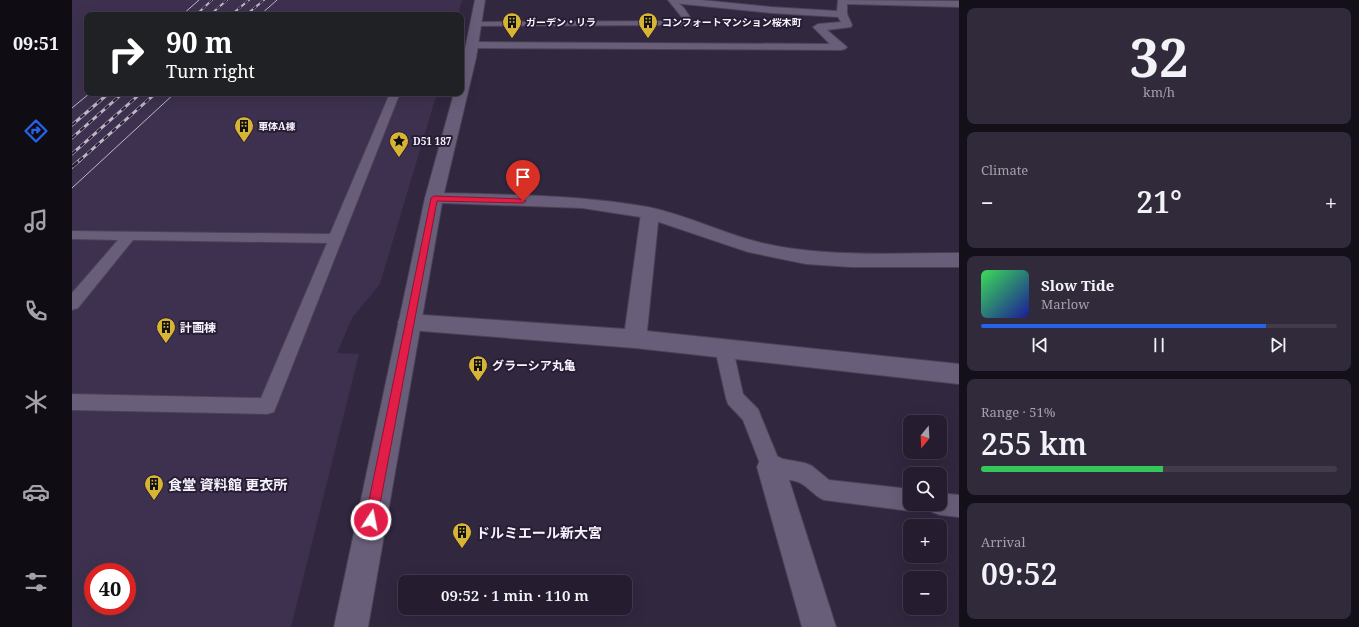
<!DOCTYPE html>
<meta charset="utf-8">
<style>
body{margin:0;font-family:"Noto Serif","Noto Sans JP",serif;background:#312a3b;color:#f1f3f6;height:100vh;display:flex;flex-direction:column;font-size:15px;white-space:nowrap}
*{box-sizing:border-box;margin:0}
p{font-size:13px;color:#a3a2aa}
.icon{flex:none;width:22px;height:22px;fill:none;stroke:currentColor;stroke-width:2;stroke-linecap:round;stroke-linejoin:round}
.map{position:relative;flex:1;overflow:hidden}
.side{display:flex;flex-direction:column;gap:8px;padding:8px;background:#14101a;width:400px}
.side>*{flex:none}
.banner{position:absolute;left:12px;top:12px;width:380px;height:84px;border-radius:8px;box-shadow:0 4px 16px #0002,0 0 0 1px #423b4b;background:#202124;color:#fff;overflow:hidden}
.needle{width:26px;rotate:198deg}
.controls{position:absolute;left:831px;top:415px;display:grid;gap:8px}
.controls a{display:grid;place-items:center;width:44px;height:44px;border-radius:8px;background:#251d2f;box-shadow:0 4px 16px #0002,0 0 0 1px #423b4b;font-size:20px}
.speed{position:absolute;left:12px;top:563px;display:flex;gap:8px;font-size:20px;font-weight:700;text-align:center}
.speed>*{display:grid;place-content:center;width:52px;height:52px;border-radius:50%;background:#251d2f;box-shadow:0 4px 16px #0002,0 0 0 1px #423b4b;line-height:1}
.speed .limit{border:6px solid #d22;background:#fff;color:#111}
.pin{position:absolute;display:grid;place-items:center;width:34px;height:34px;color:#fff;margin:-41px -17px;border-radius:50% 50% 50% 0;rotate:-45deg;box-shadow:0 0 4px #0007}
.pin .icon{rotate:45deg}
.me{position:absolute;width:44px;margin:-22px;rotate:11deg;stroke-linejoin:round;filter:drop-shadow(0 0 3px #0008)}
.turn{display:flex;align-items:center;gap:14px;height:84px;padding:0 16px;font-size:18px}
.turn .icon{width:52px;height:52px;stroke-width:2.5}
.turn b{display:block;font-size:28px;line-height:34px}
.big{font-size:30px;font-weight:600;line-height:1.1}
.side .tile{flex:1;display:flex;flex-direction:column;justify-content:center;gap:6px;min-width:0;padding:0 14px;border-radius:8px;background:#312a3b}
.side .dial{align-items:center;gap:0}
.dial b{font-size:52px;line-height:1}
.song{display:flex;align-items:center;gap:12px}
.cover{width:48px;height:48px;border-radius:6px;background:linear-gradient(135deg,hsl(130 70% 55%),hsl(240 70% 35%))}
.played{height:4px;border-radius:2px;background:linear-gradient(90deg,#2563eb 80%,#423b4b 80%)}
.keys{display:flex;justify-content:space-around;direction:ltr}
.heat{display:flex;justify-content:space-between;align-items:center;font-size:22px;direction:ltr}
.charge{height:6px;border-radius:3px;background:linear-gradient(90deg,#34c759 51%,#423b4b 0)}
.trip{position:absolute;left:326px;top:575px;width:234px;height:40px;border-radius:8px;background:#251d2f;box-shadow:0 4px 16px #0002,0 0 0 1px #423b4b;font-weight:600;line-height:40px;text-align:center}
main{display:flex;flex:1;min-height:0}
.dock{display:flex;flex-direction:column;width:72px;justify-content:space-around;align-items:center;background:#0f0c13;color:#a3a2aa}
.dock .icon{width:28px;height:28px}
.dock .current{color:#2563eb}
.dock b{font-size:18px;color:#f1f3f6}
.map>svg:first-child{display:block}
.built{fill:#3d314f;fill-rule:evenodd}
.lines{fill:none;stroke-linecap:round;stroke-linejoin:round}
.service-casing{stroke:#4a4255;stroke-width:2}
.minor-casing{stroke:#4a4255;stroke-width:2}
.tertiary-casing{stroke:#4a4255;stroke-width:2}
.service{fill:#685e79;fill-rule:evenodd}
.minor{fill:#685e79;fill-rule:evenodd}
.tertiary{fill:#685e79;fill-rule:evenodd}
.tram{stroke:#beb8c7;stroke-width:1}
.rail-far2-casing{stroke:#beb8c7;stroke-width:2}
.rail-far1-casing{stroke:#beb8c7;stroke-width:3}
.rail-casing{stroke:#beb8c7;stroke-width:3.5}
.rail-far2{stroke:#271e34;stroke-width:1.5;stroke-dasharray:4.5;stroke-linecap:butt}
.rail-far1{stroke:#271e34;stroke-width:2;stroke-dasharray:5.5;stroke-linecap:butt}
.rail{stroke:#271e34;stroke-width:2.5;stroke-dasharray:8;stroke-linecap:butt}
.route{fill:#e11d48;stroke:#92132f}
.labels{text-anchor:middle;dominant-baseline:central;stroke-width:4;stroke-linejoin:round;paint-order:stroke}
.far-poi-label{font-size:10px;font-weight:bold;fill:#f6f2fe;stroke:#271e34;text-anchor:start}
.poi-label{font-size:12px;font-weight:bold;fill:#f6f2fe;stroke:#271e34;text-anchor:start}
.near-poi-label{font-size:14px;font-weight:bold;fill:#f6f2fe;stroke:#271e34;text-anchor:start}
</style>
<main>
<nav class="dock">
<b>09:51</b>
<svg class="icon current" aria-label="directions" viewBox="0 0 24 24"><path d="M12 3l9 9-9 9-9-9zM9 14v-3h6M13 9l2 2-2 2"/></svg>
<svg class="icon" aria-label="music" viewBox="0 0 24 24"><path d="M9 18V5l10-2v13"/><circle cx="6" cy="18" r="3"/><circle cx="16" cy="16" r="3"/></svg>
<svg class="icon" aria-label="phone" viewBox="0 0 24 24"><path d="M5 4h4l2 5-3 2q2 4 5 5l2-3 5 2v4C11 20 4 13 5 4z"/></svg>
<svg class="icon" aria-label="climate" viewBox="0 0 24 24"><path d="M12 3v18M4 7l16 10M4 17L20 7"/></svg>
<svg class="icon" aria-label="car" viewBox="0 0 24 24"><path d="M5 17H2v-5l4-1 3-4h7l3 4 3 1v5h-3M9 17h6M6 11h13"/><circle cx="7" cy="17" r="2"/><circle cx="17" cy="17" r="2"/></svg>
<svg class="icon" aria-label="filters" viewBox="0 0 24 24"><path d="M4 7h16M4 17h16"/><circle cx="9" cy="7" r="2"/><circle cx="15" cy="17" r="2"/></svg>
</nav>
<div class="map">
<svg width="887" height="627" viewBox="0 0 887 627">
<rect width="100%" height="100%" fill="#31273f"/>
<!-- built -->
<path class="built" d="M0,0H390L386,15H15V93H365L308,284L280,318L265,353L287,354L219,627H0ZM21,572H55V606H21Z"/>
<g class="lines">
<!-- service casing -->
<g class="service-casing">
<g id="service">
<polygon points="596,0 603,0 612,8 622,23 621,25 404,26 400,24 404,22 613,21"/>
<polygon points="318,93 328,93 202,412 195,414 0,410 0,394 189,398 255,243 61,240 6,308 0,310 0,293 46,240 0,239 0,231 258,234"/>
<path d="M652,342L658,344L661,349L671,394L686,409L706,458L733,463L740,466L757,480L838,489V504H847L846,508L838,511L752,500C742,496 735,485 726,482C715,478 703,478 692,474L671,420L656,404L654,398L643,349L646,344Z"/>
<polygon points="868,493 887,495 887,517 868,515 860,512 857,504 868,504"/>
</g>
</g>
<!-- minor casing -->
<g class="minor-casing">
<g id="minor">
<polygon points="596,0 629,0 699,7 765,11 766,0 887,1 887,7 775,4 775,14 780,25 779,27 755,30 775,47 773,49 769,50 400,48 394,45 400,42 758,44 741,27 746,24 769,22 766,17 699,13 601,3"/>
<polygon points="578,208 584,209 587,213 575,331 887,364 887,384 563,348 337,330 329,328 326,322 329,316 337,314 553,329 569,213 572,209"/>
<polygon points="699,454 709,458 713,467 764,627 730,627 685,467 689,458"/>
</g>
</g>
<!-- tertiary casing -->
<g class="tertiary-casing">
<path id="tertiary" d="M403,0H413L404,58L372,193C441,195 508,195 576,207C612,214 650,233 686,242C751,258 820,253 887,253V267H779L734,264L676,252L575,218L510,208L370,203L296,627H262L353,198L382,93H389V69Z"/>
</g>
<!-- service -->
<use href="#service" class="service"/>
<!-- minor -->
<use href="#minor" class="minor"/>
<!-- tertiary -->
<use href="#tertiary" class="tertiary"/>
<!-- tram -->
<g class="tram">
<polyline points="110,15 127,0"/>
<polyline points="188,15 205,0"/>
<polyline points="0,108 18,93"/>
<polyline points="0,188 103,93"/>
</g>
<!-- rail-far2 casing -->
<g class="rail-far2-casing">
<g id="rail-far2">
<polyline points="124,15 140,0"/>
<polyline points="138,15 155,0"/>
<polyline points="159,15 177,0"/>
<polyline points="174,15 192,0"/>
</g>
</g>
<!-- rail-far1 casing -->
<g class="rail-far1-casing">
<g id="rail-far1">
<polyline points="0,125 37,93"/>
<polyline points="0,138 51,93"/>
<polyline points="0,154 69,93"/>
<polyline points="7,161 84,93"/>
</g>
</g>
<!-- rail casing -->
<g class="rail-casing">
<polyline id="rail" points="0,167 8,160"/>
</g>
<!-- rail-far2 -->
<use href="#rail-far2" class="rail-far2"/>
<!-- rail-far1 -->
<use href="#rail-far1" class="rail-far1"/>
<!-- rail -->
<use href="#rail" class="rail"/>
</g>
<!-- route -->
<polygon class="route" points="362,196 451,199 454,201 451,203 365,201 305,520 304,525 299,527 295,525 293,520 359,198"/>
<!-- icons -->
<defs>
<g id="building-pin" transform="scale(1)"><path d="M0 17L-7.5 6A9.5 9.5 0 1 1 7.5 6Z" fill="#d8b434" stroke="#271e34"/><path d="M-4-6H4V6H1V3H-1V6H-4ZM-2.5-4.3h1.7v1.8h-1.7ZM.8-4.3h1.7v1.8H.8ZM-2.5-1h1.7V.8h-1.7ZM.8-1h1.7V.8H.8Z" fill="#111"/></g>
<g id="sight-pin" transform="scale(1)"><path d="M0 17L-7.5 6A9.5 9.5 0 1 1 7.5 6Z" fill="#d8b434" stroke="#271e34"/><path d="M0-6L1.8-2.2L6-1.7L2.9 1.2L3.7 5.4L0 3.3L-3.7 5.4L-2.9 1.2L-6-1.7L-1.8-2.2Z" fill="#111"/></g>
</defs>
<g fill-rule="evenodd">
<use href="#building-pin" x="440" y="22"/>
<use href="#building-pin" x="576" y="22"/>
<use href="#building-pin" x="172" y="126"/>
<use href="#sight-pin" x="327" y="141"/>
<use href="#building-pin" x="94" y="327"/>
<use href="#building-pin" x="406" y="365"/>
<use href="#building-pin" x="82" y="484"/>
<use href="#building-pin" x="390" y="532"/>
</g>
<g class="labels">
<!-- far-poi labels -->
<g class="far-poi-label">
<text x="454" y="22">ガーデン・リラ</text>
<text x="590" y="22">コンフォートマンション桜木町</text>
<text x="186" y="126">車体A棟</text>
<text x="341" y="141">D51 187</text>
</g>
<!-- poi labels -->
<g class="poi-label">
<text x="108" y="327">計画棟</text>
<text x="420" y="365">グラーシア丸亀</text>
</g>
<!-- near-poi labels -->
<g class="near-poi-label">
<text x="96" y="484">食堂 資料館 更衣所</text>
<text x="404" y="532">ドルミエール新大宮</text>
</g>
</g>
</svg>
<div class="controls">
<a><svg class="needle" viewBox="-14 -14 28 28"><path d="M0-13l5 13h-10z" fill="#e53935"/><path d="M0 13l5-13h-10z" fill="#a3a2aa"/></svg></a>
<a><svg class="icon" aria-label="search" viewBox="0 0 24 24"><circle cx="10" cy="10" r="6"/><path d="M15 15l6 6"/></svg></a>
<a>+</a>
<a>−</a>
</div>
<div class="speed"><div class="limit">40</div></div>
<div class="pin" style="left:451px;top:201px;background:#d93025"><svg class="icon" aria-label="arrive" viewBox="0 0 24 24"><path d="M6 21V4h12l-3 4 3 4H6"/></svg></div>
<svg class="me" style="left:299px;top:520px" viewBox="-20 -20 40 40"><circle r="17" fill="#e11d48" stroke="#fff" stroke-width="3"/><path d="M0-11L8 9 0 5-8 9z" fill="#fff"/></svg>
<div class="trip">09:52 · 1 min · 110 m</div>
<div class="banner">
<div class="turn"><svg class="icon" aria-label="right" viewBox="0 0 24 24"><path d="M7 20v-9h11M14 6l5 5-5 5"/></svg><div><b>90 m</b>Turn right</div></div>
</div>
</div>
<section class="side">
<div class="tile dial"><b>32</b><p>km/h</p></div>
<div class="tile"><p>Climate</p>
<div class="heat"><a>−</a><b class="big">21°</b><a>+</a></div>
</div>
<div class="tile">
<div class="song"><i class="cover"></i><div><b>Slow Tide</b><p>Marlow</p></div></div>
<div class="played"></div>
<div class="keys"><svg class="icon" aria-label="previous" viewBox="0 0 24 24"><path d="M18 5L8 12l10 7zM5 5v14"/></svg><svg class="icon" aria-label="pause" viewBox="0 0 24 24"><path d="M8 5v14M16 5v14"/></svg><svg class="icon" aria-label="next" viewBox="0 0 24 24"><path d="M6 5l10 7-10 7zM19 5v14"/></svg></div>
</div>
<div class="tile"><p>Range · 51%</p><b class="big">255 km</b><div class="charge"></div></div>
<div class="tile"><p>Arrival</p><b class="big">09:52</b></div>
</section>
</main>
